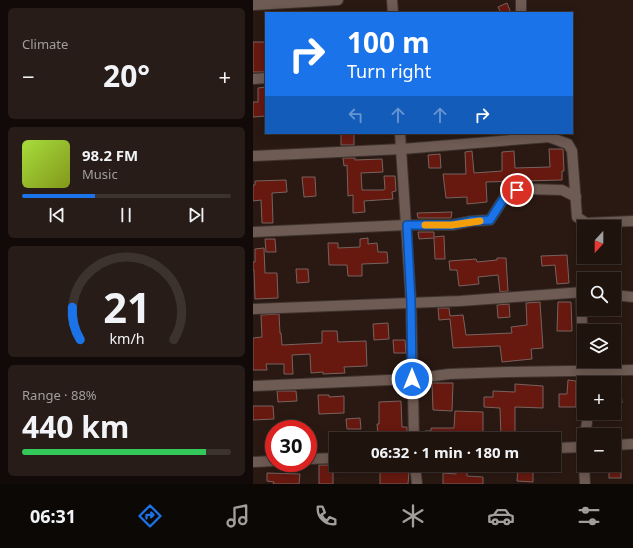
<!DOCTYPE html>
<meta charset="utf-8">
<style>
body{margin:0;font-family:"Noto Sans",sans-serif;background:#271c17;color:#f1f3f6;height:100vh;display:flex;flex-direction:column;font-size:15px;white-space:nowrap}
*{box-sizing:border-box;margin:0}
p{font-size:13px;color:#a19e9e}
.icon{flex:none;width:22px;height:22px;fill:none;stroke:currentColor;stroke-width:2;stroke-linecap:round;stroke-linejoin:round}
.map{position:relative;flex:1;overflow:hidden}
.side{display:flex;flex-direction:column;gap:8px;padding:8px;background:#110a08;width:253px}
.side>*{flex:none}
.top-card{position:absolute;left:12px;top:12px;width:308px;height:122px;border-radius:0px;box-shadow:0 2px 10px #0003,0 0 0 1px #3c322e;background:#1a73e8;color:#fff;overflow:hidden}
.needle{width:26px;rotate:201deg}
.tools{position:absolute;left:324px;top:220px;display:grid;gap:8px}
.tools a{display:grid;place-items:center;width:44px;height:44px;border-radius:0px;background:#1f130e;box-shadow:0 2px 10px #0003,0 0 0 1px #3c322e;font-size:20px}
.speed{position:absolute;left:12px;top:420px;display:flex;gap:8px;font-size:20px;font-weight:700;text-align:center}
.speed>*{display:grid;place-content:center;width:52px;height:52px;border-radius:50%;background:#1f130e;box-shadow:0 2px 10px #0003,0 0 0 1px #3c322e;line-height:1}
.speed .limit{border:6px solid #d22;background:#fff;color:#111}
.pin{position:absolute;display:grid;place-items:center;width:34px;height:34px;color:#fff;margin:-17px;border:2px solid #fff;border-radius:50%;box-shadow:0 1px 4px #0007}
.me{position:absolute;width:44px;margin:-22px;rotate:0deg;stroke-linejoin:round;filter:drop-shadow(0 0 3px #0008)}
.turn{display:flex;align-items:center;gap:14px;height:84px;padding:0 16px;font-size:18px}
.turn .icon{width:52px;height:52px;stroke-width:2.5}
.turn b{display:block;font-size:28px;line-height:34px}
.lanes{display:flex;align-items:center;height:38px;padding:0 16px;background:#0003;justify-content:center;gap:20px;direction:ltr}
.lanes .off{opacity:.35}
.big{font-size:30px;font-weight:700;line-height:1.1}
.side .card{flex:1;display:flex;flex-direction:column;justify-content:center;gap:6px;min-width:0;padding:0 14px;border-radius:6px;background:#271c17}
.side .dial{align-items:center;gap:0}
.dial svg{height:104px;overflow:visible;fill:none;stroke:#3c322e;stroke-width:7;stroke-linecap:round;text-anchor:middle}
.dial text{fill:#f1f3f6;stroke:none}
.song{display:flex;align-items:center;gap:12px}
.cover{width:48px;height:48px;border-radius:6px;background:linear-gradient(135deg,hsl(80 70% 55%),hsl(70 70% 35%))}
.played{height:4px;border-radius:2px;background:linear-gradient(90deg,#1a73e8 35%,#3c322e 35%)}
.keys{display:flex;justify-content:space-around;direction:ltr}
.heat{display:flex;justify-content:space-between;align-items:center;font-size:22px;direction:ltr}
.charge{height:6px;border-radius:3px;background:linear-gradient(90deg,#34c759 88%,#3c322e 0)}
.trip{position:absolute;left:76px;top:432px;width:232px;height:40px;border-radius:0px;background:#1f130e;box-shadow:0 2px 10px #0003,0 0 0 1px #3c322e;font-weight:700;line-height:40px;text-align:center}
.dock{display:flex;height:64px;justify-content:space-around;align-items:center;background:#0c0806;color:#a19e9e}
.dock .icon{width:28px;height:28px}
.dock .active{color:#1a73e8}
.dock b{font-size:18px;color:#f1f3f6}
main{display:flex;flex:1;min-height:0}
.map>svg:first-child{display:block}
.building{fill:#671910;stroke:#78625e}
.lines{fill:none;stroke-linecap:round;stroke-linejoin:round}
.minor-casing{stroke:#3f332f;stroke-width:12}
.minor{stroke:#6e5b53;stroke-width:10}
.route-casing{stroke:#114b97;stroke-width:10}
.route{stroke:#1a73e8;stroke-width:7}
.slow{stroke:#f59e0b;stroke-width:7}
</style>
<main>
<section class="side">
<div class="card"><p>Climate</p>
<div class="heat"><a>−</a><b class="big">20°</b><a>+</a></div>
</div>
<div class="card">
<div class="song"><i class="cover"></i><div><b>98.2 FM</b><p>Music</p></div></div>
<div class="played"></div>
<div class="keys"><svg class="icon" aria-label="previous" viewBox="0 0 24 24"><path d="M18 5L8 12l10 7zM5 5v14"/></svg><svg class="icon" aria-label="pause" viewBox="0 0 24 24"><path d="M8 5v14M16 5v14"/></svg><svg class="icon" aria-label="next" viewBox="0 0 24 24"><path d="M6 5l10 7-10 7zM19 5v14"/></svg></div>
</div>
<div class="card dial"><svg viewBox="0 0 100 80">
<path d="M14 69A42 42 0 1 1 86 69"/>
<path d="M14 69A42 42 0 0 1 8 44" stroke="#1a73e8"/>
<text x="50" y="56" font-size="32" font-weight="700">21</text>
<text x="50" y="72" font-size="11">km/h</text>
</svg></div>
<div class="card"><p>Range · 88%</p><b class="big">440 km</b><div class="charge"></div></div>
</section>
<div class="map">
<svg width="380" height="484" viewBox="0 0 380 484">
<rect width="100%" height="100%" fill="#291912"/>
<!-- building -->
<g class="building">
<polygon points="254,3 258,13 248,13 245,7"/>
<rect x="0" y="42" width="13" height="30"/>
<polygon points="13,87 13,116 0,117 0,102 5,102 5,88"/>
<rect x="88" y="133" width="13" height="12"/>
<polygon points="296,149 310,149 311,171 309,171 309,180 233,182 234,202 214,204 214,197 193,198 190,174 213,174 212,152 219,151 221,173 249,171 249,152 261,151 262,168 297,167"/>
<polygon points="187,154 188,168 176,168 175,155"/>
<polygon points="90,158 102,158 102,160 129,159 130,172 108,173 109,190 130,190 132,189 131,176 142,176 143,191 139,192 140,199 111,201 112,212 100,213 100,195 95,196 94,165 91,166"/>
<polygon points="49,177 62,177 63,196 51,197"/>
<polygon points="33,180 34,192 19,193 20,223 9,223 8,200 0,201 0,185 2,185 2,181"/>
<polygon points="199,212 198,218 165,218 164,213"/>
<polygon points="165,232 181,232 181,237 191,236 192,259 182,259 181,238 166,239"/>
<polygon points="115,238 115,244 124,243 125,252 134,252 135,263 109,264 109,276 95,276 94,265 76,265 75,243 85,243 85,248 107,247 107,239"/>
<polygon points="12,239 22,239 23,252 13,252"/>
<polygon points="11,248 12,273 24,273 25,298 2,299 1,270 0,270 0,262 2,262 2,249"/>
<polygon points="314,255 316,283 304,284 302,265 289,266 288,256"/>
<polygon points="244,258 253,258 255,291 247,292 245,275 225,277 226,284 206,286 204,270 197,270 196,261 223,259 224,262 244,260"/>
<polygon points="43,269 55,269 56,282 44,283"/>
<polygon points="287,302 290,348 278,349 279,359 249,362 247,346 200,348 197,319 186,320 185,308 196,308 197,316 210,315 213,335 259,333 258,327 274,325 273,303"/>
<polygon points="305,302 318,302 319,331 304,331"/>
<polygon points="256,304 257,317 245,318 244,305"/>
<polygon points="26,314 27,333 28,333 29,345 69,343 69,331 84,331 85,342 113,341 114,366 91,367 92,373 70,374 70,372 58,373 57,354 39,355 40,374 31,374 31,364 13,364 14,370 0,370 0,338 9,337 8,315"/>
<polygon points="135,323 136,339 121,340 120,324"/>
<polygon points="140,340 152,340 153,353 141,353"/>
<polygon points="346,377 367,377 369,403 361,404 361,383 357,383 357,381 347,382"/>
<polygon points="315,380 323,381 323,407 306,407 306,394 314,394"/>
<polygon points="179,383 200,383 199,411 180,410"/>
<polygon points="262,384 290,386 290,408 262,407 262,439 248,438 247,408 231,407 231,397 240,397 240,391 262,392"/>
<polygon points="24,391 43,391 44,401 25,402"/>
<polygon points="65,395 76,395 76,397 91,396 91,413 66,414"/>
<polygon points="148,401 149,427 154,427 154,439 143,439 143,435 125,435 124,424 126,424 126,402"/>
<polygon points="0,406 20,406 21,419 0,420"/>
<polygon points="202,411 230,412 230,433 219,432 219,439 172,439 172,431 178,431 178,428 201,428"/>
<polygon points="107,418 108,429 94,429 93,419"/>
<rect x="66" y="465" width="14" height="19"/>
<polygon points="203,465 214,465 214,476 230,477 230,484 190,484 190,473 203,474"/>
<polygon points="265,466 280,466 280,482 264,481"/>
<polygon points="127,471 156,472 155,484 127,484"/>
<rect x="356" y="471" width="12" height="7"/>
<polygon points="14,473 47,474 46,484 20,484 21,482 14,481"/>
</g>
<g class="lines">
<!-- minor casing -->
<g class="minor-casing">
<g id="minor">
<polyline points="139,0 140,13"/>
<polyline points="0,5 85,0"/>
<polyline points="268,13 268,0"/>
<polyline points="0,79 13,78"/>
<polyline points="147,133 158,302 161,439"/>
<polyline points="0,156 149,149 296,137 315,144 319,151 324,217 333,223 380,221"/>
<polyline points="0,232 154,225 199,225 219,221 237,220 255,192 273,189 309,190 323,197"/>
<polyline points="328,292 331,388"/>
<polyline points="361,295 380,297"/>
<polyline points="0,309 207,301 331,292"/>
<polyline points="0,386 159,379 196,374 254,372 380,370"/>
<polyline points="332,435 334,422 333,413"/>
<polyline points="361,445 380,444"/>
<polyline points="301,448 331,447"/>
<polyline points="55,459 83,458"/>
<polyline points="0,462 21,461"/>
<polyline points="162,465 164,484"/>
<polyline points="331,465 332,484"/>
</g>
</g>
<!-- minor -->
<use href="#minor" class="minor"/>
</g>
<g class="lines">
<!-- route casing -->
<g class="route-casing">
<polyline id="route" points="159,379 158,302 154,225 199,225 219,221 237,220 255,192 264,190"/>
</g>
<!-- route -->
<use href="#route" class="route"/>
<!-- slow -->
<polyline class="slow" points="172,225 199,225 227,221"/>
</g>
</svg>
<div class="tools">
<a><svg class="needle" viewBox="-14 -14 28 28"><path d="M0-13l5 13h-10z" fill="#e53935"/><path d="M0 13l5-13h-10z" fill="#a19e9e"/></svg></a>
<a><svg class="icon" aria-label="search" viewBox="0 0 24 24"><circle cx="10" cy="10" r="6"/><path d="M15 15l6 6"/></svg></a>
<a><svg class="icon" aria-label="layers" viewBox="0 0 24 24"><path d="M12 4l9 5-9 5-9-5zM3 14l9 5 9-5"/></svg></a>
<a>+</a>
<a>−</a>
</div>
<div class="speed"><div class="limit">30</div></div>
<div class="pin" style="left:264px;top:190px;background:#d93025"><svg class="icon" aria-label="arrive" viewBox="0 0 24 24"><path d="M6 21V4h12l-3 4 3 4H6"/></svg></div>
<svg class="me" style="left:159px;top:379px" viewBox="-20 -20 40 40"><circle r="17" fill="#1a73e8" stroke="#fff" stroke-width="3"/><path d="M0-11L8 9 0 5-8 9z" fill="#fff"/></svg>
<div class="trip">06:32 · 1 min · 180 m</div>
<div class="top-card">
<div class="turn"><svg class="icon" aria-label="right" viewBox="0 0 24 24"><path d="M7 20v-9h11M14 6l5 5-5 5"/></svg><div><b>100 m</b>Turn right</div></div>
<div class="lanes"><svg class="icon off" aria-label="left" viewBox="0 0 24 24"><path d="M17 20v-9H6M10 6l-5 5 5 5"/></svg><svg class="icon off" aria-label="ahead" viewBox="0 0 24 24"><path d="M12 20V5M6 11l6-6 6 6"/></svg><svg class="icon off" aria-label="ahead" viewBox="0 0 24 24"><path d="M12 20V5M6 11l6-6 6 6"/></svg><svg class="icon" aria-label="right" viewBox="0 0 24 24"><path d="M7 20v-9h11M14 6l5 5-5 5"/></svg></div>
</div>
</div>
</main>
<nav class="dock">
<b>06:31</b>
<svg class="icon active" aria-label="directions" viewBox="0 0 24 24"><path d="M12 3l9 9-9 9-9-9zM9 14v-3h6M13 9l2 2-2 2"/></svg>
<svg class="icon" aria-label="music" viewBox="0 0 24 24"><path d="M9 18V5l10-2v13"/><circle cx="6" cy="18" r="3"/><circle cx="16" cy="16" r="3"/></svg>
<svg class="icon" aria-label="phone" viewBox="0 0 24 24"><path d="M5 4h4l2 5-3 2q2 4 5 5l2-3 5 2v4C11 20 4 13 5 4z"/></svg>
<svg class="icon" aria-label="climate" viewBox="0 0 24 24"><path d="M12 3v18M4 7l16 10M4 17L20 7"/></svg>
<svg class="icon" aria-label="car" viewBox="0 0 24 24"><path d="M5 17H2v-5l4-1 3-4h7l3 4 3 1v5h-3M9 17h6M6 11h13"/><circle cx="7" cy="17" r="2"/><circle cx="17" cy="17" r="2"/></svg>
<svg class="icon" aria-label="filters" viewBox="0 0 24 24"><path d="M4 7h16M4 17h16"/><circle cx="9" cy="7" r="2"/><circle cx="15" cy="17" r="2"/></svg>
</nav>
